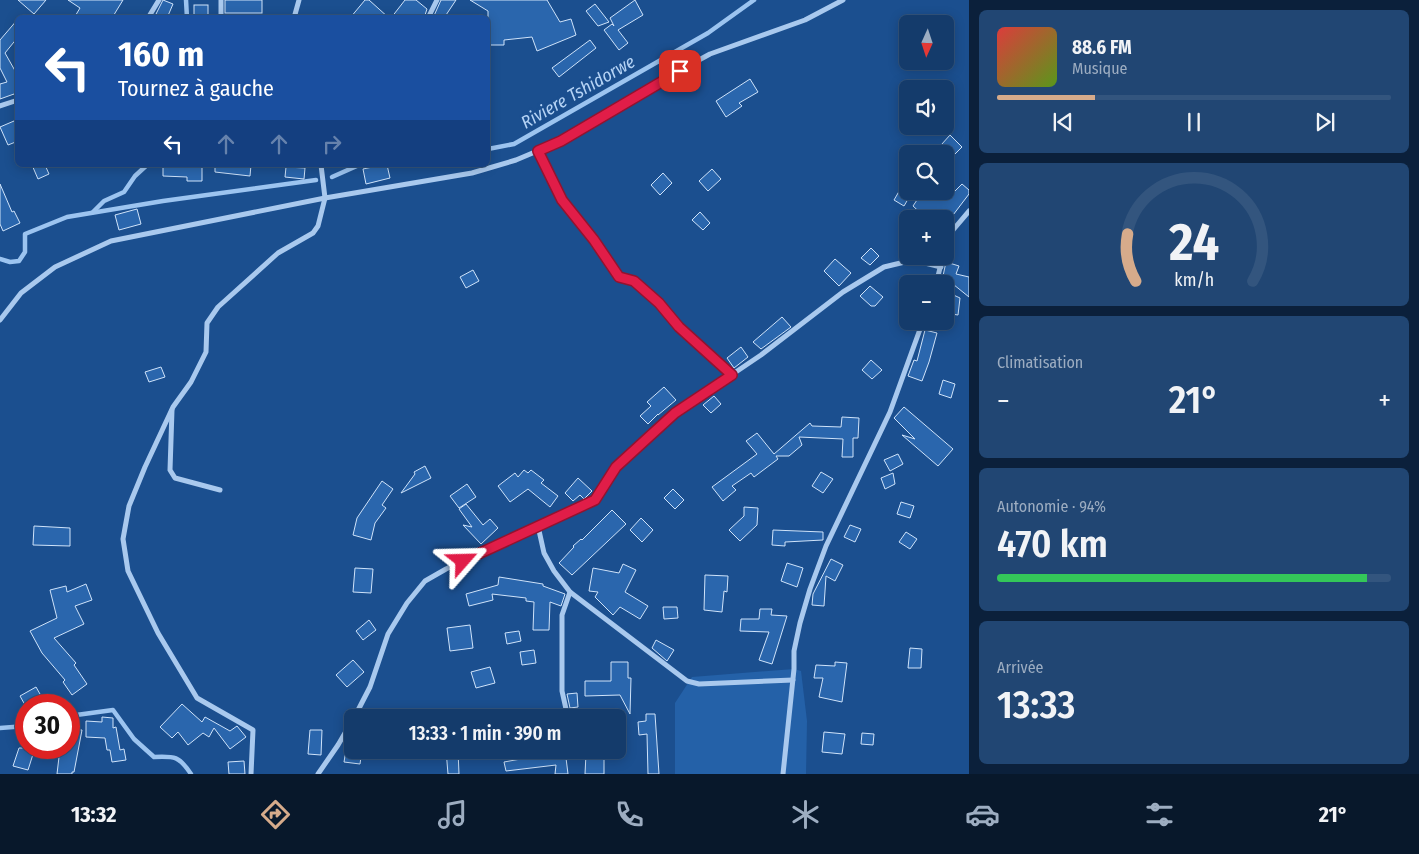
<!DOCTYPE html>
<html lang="fr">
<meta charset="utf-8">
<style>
body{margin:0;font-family:"Fira Sans Condensed",sans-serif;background:#214673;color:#f1f3f6;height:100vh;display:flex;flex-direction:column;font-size:19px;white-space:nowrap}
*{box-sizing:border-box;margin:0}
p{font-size:16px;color:#9dadc1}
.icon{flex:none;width:28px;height:28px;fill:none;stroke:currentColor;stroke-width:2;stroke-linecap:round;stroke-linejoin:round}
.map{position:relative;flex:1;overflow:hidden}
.sheet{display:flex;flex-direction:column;gap:10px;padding:10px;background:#0b203b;width:450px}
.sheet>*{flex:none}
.guide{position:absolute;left:15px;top:15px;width:475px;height:152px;border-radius:8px;box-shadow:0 2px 12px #0003,0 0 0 1px #33557e;background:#1a4fa0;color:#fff;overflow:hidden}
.needle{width:32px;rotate:183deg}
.fabs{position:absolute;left:899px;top:15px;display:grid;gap:10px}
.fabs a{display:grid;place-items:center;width:55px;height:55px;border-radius:8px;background:#143b6b;box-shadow:0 2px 12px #0003,0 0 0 1px #33557e;font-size:25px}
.speed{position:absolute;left:15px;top:694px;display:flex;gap:10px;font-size:25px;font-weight:700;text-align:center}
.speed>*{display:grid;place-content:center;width:65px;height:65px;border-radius:50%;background:#143b6b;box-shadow:0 2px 12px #0003,0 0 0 1px #33557e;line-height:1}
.speed .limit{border:8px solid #d22;background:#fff;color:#111}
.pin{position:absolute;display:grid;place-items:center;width:42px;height:42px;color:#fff;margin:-21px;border-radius:10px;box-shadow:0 2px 8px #0006}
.me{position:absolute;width:55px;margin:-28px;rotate:65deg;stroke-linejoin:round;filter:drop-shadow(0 0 4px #0008)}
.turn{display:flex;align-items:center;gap:18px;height:105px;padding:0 20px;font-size:22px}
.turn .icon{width:65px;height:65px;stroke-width:2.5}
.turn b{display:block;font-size:35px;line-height:42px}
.lanes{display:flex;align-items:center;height:48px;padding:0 20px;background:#0003;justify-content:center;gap:25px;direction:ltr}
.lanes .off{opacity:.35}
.big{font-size:38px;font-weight:600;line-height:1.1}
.sheet .card{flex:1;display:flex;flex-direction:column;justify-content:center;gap:8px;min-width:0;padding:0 18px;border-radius:8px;background:#214673}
.sheet .dial{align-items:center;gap:0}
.dial svg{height:130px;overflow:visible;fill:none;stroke:#33557e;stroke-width:7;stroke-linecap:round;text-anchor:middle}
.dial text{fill:#f1f3f6;stroke:none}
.song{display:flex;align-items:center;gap:15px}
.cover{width:60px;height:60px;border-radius:8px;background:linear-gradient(135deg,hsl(0 70% 55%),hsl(90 70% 35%))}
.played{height:5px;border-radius:2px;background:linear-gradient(90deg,#d6ab8b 25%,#33557e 25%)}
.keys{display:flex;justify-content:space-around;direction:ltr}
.heat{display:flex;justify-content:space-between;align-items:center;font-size:28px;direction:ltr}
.charge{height:8px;border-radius:4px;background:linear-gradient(90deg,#34c759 94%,#33557e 0)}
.trip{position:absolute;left:344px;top:709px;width:282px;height:50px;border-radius:8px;background:#143b6b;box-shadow:0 2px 12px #0003,0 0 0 1px #33557e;font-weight:600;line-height:50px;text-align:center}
.menu{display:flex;height:80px;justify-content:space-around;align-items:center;background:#08182b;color:#9dadc1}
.menu .icon{width:35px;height:35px}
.menu .active{color:#d6ab8b}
.menu b{font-size:22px;color:#f1f3f6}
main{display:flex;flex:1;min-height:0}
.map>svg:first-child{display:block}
.green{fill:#2461a8}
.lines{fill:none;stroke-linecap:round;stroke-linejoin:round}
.stream{stroke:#9cc4f0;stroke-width:4.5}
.building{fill:#2a66ad;stroke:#cfe3fa}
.minor{stroke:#a9c9ee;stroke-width:5}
.route-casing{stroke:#92132f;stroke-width:12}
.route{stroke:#e11d48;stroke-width:9}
.labels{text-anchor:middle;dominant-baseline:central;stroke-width:5;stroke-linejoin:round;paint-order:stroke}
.water-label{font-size:18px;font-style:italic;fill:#b5d3f5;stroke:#1b4f8f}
</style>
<main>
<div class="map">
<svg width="969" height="774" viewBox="0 0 969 774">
<rect width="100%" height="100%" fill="#1b4f8f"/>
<!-- green -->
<polygon class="green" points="794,669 801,671 807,721 806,774 675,774 675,703 692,677"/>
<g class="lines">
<!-- stream -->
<g class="stream">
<polyline points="186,0 187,18"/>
<polyline points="488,149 514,144 708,33 754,0"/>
<polyline points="332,177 359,165"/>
<polyline points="93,212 104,201 124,192 135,176 147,165"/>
<polyline points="0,259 10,262 19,261 25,252 25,234 67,217 163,201 316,180"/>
<path d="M69,716L113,710L134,739L154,757C175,756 179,756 191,774"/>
<polyline points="0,728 26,726"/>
</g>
</g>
<!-- building -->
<g class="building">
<polygon points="18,0 46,0 34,14"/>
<polygon points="68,0 123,0 112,18 74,18 80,8"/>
<polygon points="163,0 173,4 167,18 156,14"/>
<rect x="225" y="0" width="37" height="13"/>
<polygon points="365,0 369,0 389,18 350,18"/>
<polygon points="405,0 416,0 427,9 424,18 391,18"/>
<polygon points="441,0 456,0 444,18 433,18"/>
<polygon points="470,0 547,0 560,22 571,19 576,35 537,51 532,37 504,40 504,45 488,45 488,11"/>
<polygon points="635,0 643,15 618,30 628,43 619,50 604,30 612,24 614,26 610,18"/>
<polygon points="595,4 609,22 598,26 586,11"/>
<rect x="194" y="5" width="14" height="13"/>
<polygon points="18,19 18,37 5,53 18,76 18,96 15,96 14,94 0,99 0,84 7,82 0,68 0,40"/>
<polygon points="590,40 596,48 559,77 552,68"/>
<polygon points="750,79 758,92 739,103 742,106 726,117 716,101"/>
<polygon points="14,121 18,128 18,141 8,145 0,127"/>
<polygon points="950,135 962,147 945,164 945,154 933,154"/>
<polygon points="32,165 45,165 49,174 38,179"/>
<polygon points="163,165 202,166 202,181 187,181 187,177 163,176"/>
<polygon points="215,165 251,165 250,176 215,172"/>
<polygon points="382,165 387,165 390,178 366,184 363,169"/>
<polygon points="286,167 305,168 304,179 285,177"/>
<polygon points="712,169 721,179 708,191 699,181"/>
<polygon points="663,173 672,183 660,195 651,185"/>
<polygon points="0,184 12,212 14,211 20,223 3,231 0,224"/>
<polygon points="962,184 969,190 969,194 950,219 927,219 913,206 923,191 955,191"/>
<polygon points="901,188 911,194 904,206 894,200"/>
<polygon points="137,209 141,224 119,230 115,215"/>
<polygon points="700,212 710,223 703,230 692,220"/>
<polygon points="871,248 879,256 870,265 861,258"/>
<polygon points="835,259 851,273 839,286 824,271"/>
<polygon points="946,262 959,266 956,274 969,277 969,297 943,276"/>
<polygon points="473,270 479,281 466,288 460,277"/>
<polygon points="870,286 883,297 875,306 871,306 860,296"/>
<polygon points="947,292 960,298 958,315 945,313"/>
<polygon points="782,317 791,327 761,349 753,342"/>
<polygon points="925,330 937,333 929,362 922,381 908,376 914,360 917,361"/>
<polygon points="741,347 748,357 734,368 727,358"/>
<polygon points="871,360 882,370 872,379 862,370"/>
<polygon points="161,367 165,377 149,382 145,372"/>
<polygon points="943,380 955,384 951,398 939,394"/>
<polygon points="664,387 676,400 658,415 658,414 648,424 640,416 651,406 647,402"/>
<polygon points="714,396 721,404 711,413 703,405"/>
<polygon points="904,407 953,449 938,466 902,435 915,439 894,418"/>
<polygon points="842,417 859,418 858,438 853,438 853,457 842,457 843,439 799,437 802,445 789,456 776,456 778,459 754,477 751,473 732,486 736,490 723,501 712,487 757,454 746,441 757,433 774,454 810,423 812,426 841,427"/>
<polygon points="898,454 903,464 890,471 884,460"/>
<polygon points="425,466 431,478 401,493 415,474 414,472"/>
<polygon points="524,470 528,473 531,470 544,480 541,483 558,496 550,507 528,489 510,502 498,486 515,473 518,477"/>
<polygon points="821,472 833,479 823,493 812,486"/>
<polygon points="893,473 895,484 885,489 881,478"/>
<polygon points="578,478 592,491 584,499 580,495 573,501 565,493"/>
<polygon points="382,481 393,489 382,505 386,508 375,523 371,540 353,535 357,518"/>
<polygon points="467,484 476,497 459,508 450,496"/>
<polygon points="673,489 684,500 675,509 664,498"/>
<polygon points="901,502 914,506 910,518 897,514"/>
<polygon points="466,504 483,525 490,519 498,528 481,544 463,525 472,527 459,509"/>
<polygon points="744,507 758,508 757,525 740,541 729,530 744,516"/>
<polygon points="612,510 626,524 572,575 559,563 574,547 573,546 581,539 582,540"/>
<polygon points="641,518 653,530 642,542 630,530"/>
<polygon points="850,525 861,529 855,542 844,537"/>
<polygon points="34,526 70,528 70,546 33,545"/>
<polygon points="773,530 823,532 823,540 785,542 785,546 772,545"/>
<polygon points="906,532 917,539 910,549 899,542"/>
<polygon points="831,559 843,565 835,581 826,576 824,606 812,605 813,594"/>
<polygon points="787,563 803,568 797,587 781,581"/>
<polygon points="623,564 636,570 625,592 648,606 640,619 620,607 613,615 595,597 598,592 589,591 593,568 619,573"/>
<polygon points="355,568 373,569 371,593 353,592"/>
<polygon points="705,575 728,576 727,592 724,591 722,612 704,610"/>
<polygon points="499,577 543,584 543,586 565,594 561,606 550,602 549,630 533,630 534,602 526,601 526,598 492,594 493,600 469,606 466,594 498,585"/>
<polygon points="86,584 92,600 75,606 84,624 54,638 76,663 74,665 87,684 72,695 63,682 65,680 42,653 30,631 57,618 50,590 66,586 67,592"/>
<polygon points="663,607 677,607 678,618 664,619"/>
<polygon points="760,609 772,609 771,615 787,616 772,664 759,660 769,632 740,631 741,619 759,619"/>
<polygon points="369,620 376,630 363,640 356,631"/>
<polygon points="470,625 473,648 450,651 447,628"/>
<polygon points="519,631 521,641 507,644 505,633"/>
<polygon points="656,640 674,650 667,661 652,648"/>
<polygon points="910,648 922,649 921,668 908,668"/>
<polygon points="534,650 536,663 522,665 520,652"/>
<polygon points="353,660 364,672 347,687 336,675"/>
<polygon points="611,662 628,662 628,678 631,678 630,714 620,695 585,696 585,681 611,681"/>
<polygon points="835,662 847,663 842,702 819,697 823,678 814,678 816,665 835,666"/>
<polygon points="490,667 495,683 476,688 471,672"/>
<polygon points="36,687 44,701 36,705 25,705 20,696"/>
<polygon points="577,693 578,707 570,708 567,694"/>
<polygon points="182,704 202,722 205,717 230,731 237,726 246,737 230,749 214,728 209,737 203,733 188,745 178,732 172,738 160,727"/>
<polygon points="646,714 655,714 659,774 648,774 647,734 639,735 638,722 646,721"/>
<polygon points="102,717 113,718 113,728 116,727 120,750 124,749 126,760 112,762 110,750 107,750 105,738 86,737 86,721 102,722"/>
<polygon points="69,729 82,730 74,772 72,772 72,774 57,774 59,757 36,754 37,748 69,748"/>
<polygon points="310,730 322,730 321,755 308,754"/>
<polygon points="824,732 845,734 842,754 822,752"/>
<polygon points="862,733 874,734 873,745 861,744"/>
<polygon points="19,748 35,748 28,770 13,766"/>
<polygon points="346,750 362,750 360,764 344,762"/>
<polygon points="446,750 458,750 459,774 448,774"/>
<polygon points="557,750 565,750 568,774 555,774 556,765 506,771 504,762 532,757 531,755 554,752"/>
<polygon points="586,754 604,754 604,774 585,774"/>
<polygon points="244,761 245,774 229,774 228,762"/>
</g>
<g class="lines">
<!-- minor -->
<g class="minor">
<polyline points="221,0 221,18"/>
<polyline points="148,18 159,0"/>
<polyline points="294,18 299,0"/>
<polyline points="428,18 437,0"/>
<polyline points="0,106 18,100"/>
<polyline points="538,151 562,200 594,241 619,277 634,281 659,303 679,327 732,375"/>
<polyline points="945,248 953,230 969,211"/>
<polyline points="936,284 943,256"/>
<polyline points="0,320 21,293 55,267 111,241 325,198 472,173 516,160 561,141 664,79 710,54 805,20 843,0"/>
<polyline points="172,410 170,470 175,478 220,490"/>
<polyline points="538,526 595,500 616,467 675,413 761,355 843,292 884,267 913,260 941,267"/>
<polyline points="354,718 370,687 388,634 407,603 425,581 446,569 538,526 544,553 554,571 570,592 687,681 699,684 793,680"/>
<polyline points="568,718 562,691 562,615 570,592"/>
<polyline points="575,750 576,755"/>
<polyline points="251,774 253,730 197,698 158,633 128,571 123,539 129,506 145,467 173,407 191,382 206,352 207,323 218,307 278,253 313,233 318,226 325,198 321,165"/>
<polyline points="318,774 338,745 352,721"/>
<polyline points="783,774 794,669 794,651 800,623 810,589 826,546 890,412 923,321"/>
</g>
</g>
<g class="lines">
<!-- route casing -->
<g class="route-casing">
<polyline id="route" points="463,561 595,500 616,467 675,413 732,375 679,327 659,303 634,281 619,277 594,240 562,200 538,151 561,141 680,71"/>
</g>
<!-- route -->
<use href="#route" class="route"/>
</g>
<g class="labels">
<!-- water labels -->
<g class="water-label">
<text transform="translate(578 92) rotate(-30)">Riviere Tshidorwe</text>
</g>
</g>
</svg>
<div class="fabs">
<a><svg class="needle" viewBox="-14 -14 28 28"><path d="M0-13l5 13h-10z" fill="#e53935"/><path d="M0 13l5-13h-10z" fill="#9dadc1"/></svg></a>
<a><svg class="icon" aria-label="sound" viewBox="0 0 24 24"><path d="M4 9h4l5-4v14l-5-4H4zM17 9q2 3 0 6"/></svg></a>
<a><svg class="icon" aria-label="search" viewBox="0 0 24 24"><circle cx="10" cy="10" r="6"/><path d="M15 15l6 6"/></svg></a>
<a>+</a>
<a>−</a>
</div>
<div class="speed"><div class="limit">30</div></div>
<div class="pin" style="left:680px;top:71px;background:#d93025"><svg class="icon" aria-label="arrive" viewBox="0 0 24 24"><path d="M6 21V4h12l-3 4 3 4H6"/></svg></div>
<svg class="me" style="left:463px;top:561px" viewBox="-20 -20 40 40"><path d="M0-17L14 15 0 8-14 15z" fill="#e11d48" stroke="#fff" stroke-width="4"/></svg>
<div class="trip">13:33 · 1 min · 390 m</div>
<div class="guide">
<div class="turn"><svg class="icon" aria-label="left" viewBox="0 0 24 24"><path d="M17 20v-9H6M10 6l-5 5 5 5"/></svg><div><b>160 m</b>Tournez à gauche</div></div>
<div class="lanes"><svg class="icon" aria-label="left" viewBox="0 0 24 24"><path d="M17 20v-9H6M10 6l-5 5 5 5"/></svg><svg class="icon off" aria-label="ahead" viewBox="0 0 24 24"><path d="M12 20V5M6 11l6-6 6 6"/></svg><svg class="icon off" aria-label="ahead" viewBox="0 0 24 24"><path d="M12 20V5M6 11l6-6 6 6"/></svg><svg class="icon off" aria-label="right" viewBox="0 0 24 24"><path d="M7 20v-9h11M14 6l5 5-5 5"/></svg></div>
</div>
</div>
<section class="sheet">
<div class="card">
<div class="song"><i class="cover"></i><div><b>88.6 FM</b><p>Musique</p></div></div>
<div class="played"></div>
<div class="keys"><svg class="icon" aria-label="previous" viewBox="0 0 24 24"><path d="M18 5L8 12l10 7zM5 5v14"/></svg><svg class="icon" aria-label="pause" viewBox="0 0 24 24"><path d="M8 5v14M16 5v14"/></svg><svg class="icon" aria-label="next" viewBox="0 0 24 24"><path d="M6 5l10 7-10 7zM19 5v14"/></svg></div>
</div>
<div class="card dial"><svg viewBox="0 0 100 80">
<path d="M14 69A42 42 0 1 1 86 69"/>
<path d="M14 69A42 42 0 0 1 9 40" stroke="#d6ab8b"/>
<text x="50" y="56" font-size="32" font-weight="700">24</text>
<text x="50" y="72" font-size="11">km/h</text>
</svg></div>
<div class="card"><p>Climatisation</p>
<div class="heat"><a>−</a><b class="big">21°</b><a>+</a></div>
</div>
<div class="card"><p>Autonomie · 94%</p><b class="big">470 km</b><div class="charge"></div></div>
<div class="card"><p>Arrivée</p><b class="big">13:33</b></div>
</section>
</main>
<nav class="menu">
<b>13:32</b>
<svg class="icon active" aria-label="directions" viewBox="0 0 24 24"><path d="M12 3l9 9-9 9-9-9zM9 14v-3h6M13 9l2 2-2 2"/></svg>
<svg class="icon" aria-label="music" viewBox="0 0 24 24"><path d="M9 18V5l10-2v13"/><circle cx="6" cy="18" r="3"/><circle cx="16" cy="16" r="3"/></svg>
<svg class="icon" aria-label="phone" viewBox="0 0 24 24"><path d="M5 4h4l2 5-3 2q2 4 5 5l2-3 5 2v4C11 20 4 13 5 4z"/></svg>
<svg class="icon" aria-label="climate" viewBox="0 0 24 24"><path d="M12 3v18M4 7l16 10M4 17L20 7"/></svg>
<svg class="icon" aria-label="car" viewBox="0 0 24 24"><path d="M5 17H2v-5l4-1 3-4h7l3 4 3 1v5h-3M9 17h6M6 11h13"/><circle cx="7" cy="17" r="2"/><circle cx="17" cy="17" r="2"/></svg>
<svg class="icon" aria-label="filters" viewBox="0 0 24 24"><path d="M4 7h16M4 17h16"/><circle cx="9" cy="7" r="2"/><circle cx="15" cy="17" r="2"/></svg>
<b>21°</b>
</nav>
